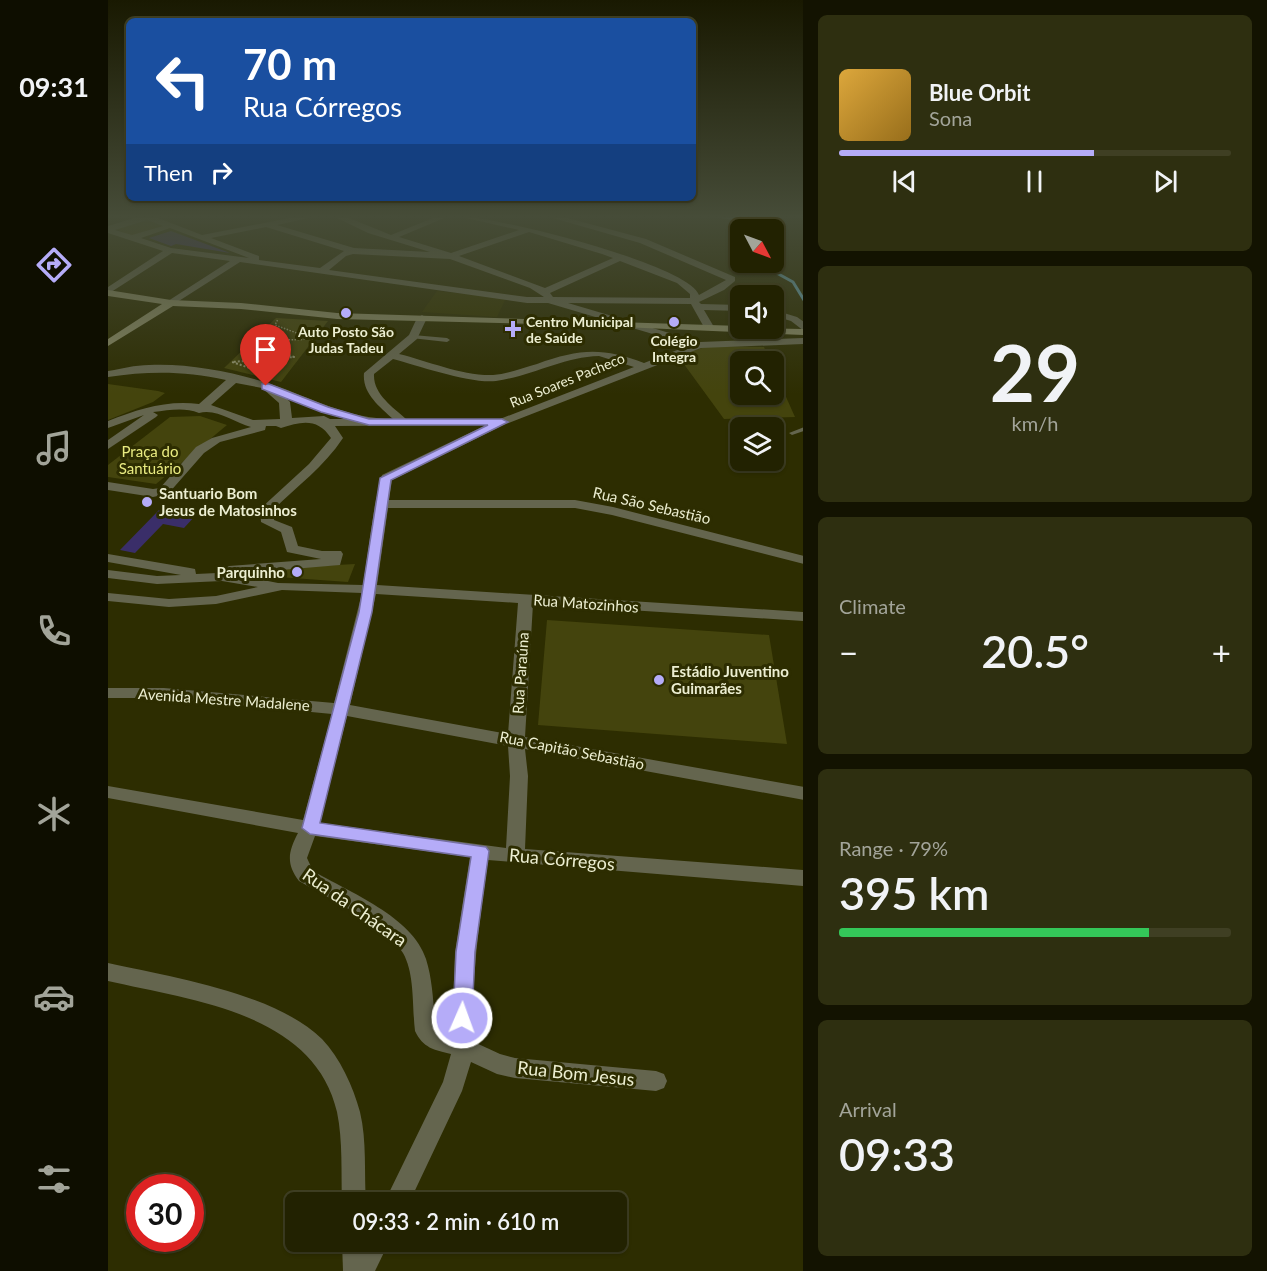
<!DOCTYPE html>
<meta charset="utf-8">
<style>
body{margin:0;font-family:Lato,sans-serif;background:#2e2f10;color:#f1f3f6;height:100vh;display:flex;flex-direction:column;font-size:22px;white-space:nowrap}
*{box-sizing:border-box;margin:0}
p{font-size:20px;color:#a2a499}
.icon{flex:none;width:33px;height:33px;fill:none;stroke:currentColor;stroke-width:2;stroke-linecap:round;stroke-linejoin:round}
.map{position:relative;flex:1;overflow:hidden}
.side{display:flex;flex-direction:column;gap:15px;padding:15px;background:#131301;width:464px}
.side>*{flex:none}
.banner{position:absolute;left:18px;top:18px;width:570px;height:183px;border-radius:9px;box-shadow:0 2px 4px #0004,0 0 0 2px #3f3f23;background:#1a4fa0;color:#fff;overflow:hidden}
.needle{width:39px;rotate:131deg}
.controls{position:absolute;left:622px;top:219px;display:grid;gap:12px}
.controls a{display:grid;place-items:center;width:54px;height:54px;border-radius:9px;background:#222201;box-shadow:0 2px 4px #0004,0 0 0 2px #3f3f23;font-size:30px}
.speed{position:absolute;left:18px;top:1174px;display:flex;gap:12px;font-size:30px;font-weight:700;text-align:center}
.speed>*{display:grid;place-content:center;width:78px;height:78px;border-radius:50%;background:#222201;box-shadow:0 2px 4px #0004,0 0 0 2px #3f3f23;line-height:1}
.speed .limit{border:9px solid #d22;background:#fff;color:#111}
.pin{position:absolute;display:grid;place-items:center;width:51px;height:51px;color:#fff;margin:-62px -26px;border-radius:50% 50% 50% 0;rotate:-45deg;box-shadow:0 0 6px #0007}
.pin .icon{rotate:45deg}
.me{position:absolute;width:66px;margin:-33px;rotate:2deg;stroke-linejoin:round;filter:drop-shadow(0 0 4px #0008)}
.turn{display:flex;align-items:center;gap:21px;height:126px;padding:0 18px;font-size:27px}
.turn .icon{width:78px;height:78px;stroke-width:2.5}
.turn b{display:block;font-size:42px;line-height:51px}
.then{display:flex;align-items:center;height:57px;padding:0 18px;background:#0003;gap:12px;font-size:22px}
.big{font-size:45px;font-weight:600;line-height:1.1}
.side .card{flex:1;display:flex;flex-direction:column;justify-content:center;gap:9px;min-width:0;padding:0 21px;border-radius:9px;background:#2e2f10}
.side .dial{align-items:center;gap:0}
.dial b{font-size:78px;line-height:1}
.song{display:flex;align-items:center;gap:18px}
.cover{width:72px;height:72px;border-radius:9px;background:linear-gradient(135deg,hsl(40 70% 55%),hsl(40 70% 35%))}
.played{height:6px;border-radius:3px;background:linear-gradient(90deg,#b5acf8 65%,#3f3f23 65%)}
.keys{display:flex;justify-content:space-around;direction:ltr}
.heat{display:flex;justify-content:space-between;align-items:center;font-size:33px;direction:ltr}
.charge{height:9px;border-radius:4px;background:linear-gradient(90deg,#34c759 79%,#3f3f23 0)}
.trip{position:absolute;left:177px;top:1192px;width:342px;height:60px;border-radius:9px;background:#222201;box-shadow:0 2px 4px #0004,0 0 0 2px #3f3f23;font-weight:600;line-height:60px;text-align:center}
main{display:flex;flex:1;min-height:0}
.tab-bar{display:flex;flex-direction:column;width:108px;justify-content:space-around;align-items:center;background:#0e0e00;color:#a2a499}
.tab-bar .icon{width:42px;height:42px}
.tab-bar .on{color:#b5acf8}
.tab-bar b{font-size:27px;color:#f1f3f6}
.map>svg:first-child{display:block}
.built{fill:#343400}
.green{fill:#44440d}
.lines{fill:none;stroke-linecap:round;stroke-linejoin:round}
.stream{stroke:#66a5b6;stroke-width:3}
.building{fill:#3a2e69}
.path-far1{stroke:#91926e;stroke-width:1.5;stroke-dasharray:1.5 1.5;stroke-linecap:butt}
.path{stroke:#91926e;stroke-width:2;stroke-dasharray:2 2;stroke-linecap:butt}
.lane{fill:#64654e;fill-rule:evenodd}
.street{fill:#64654e;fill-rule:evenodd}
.secondary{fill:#848561;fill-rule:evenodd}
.route{fill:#b5acf8;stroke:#7670a1;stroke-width:1.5}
.poi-dot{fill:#b5acf8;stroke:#2d2d01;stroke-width:2}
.labels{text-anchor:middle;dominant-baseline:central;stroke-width:6;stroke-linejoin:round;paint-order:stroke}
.far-poi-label{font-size:14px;font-weight:bold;fill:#eceed1;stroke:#2d2d01}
.far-street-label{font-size:14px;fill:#eceed1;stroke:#2d2d01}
.park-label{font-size:15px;fill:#e9eb81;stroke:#2d2d01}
.poi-label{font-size:15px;font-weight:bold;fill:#eceed1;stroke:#2d2d01;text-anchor:start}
.street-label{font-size:15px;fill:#eceed1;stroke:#2d2d01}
.near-street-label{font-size:18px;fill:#eceed1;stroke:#2d2d01}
</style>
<main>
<nav class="tab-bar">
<b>09:31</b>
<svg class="icon on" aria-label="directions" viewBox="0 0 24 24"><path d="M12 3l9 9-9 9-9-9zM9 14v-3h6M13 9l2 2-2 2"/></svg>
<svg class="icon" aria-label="music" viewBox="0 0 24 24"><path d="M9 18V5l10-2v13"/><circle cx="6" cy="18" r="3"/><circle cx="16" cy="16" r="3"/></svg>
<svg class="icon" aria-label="phone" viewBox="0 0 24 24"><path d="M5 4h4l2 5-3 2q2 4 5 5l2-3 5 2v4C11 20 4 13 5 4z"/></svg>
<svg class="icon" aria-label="climate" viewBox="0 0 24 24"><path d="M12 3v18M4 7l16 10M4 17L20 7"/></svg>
<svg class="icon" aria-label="car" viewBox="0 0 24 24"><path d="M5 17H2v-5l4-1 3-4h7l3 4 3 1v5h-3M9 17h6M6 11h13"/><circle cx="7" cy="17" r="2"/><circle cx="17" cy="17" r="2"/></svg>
<svg class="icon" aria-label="filters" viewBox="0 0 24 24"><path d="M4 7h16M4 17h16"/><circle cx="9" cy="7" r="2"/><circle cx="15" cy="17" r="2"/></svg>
</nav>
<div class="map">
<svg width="696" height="1271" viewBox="0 0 696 1271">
<rect width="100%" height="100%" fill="#2d2d01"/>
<!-- built -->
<polygon class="built" points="329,291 398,298 389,317 314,312"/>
<!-- green -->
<g class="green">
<polygon points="39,220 55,226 24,236 7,229"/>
<polygon points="168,318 220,321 173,382 116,368"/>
<polygon points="600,346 656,347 662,361 633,362 633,394 666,394 666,370 687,417 616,419 570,356"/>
<polygon points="0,384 50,391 57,393 45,402 0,420"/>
<polygon points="92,416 119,425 48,484 0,477 0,465 62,417"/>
<polygon points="247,564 240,582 128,574 136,570"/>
<polygon points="439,620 661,635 679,744 430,725"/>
</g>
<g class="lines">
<!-- stream -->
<g class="stream">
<polyline points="609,216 630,219 646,230"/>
<polyline points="658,262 665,271 685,282 696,300"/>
</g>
</g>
<!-- building -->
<g class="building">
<polygon points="63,231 122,253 68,244 63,246 41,238"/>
<polygon points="51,510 87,516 76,528 55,524 27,553 12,550"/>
</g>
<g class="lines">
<!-- path-far1 -->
<polyline class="path-far1" points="152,343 147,341 205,339 167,325 170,319"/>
<!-- path -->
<polyline class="path" points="145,369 124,362 186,357 149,342"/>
<!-- lane -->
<g class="lane">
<polygon points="305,335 339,338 342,340 339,342 303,338 302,337"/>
<polygon points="696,427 696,431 684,435 681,433"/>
</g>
<!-- street -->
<g class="street">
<path d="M33,216H45L94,235L192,216H209L169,225L246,248L322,252L260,233L225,216H236L283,235L330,216H341L291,237L343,253L411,230L349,216C386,216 580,264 591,295L618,280L532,243L438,216H452L538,239L627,277V281L616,290L591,302L593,304L633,305V311L596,310L606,327L601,330L597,329L583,304L460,303L592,342L696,338V344L593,348L398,424L284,480L281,500H467L505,507L696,556V564L504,515L467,508H280L269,585L696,612V621L425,604L417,737L696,787V800L417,749L420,776L417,849L696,870V886L380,860C372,920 362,981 366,1042L392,1054L407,1058L548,1071L556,1074L559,1081L556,1088L548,1091L407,1078L389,1074L363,1062L354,1091L301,1203H276L335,1082L343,1054C326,1050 315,1048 307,1031C304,1007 307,974 295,953C282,928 217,896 191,881C178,864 180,852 190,833L0,798V786L195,820L224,714L56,698H0V688H56L226,703L254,593L174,590L108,604L61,607L0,601V593L61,599L108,596L150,587L114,581L49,584L0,578V570L49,576L73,575L0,562V554L82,568L87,569L88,574L109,573L121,566L213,559L179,552L173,532L153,522L152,509L201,464L223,438C210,418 194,421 173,428L168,426H158L157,430L112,442L96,453L60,494L45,497L0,490V482L45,489L52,488L88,447L104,438L143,427C126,422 108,408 91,413C76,407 62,410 45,412L50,415L48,417L0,449V440L36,415L0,428V421C31,409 58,400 91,404L118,380C77,371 41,371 0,377V371C13,369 27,365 41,365C80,363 126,372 163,384C204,398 240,419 285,419C271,406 254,393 256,373L301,335L309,318L314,315L319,318L309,339L291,354C320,361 354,376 385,375C399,374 415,368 429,364C471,349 494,347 536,363L582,345L440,303H419L132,262L63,306L58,303L60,301L122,261L64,253L0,294V287L55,251L0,233V226ZM39,220L55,226L24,235L7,230ZM158,227L236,251L212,268L151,260V256L103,238ZM62,228L141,258L63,248L33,238ZM421,232L494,254L505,258L437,288L351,256ZM245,254L342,259L422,288L436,297H419L221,270L238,256ZM512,261L569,283L582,294V298L445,297L442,293ZM491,356L526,367L392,419H298C285,407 265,394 266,374L285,359C311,366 363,384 388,381C424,376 455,357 491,356ZM128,383L154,388L171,403L172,419L145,420L103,405ZM178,398L237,419H222L216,416L184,418L182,402ZM378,425L274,475L267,504L255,585L170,583L124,574L232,565L235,554L233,551H214L190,546L184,527L166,520L165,510C189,486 216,467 235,438L227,426ZM268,594L410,603L400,734L242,705ZM239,716L400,746L402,776L398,848L212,823ZM207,836L362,857L347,952L344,1035L331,1031L328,1028C325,1005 325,981 318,959C305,917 241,892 205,871L199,858Z"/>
<polygon points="666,310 689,317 696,322 696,331 683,321 666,316"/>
<path d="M0,963C63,977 167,993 214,1039C232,1058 245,1086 252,1112C259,1141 256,1173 258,1203H234C233,1173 235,1141 229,1112C206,1012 82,1000 0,981Z"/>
<polygon points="234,1242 281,1242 267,1271 235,1271"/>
</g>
<!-- secondary -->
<polygon class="secondary" points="0,290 63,300 133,303 229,313 633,326 633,328 696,329 696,335 468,325 229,319 133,309 65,306 0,346 0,339 54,304 0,296"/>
</g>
<!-- sky -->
<linearGradient id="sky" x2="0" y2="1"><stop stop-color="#191901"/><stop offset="0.55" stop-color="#464c38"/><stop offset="1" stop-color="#464c38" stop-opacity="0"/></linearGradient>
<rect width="696" height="394" fill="url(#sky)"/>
<!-- route -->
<polygon class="route" points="154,384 161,384 220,407 261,419 394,419 400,422 283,480 264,612 212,823 378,847 381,851 367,952 364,1018 361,1024 354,1027 348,1024 345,1018 348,952 363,857 202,834 194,828 251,612 272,478 380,425 261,425 213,412 154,389"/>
<!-- markers -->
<g class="poi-dot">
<circle cx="238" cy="313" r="6"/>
<circle cx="566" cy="322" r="6"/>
<path d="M402 320h6v6h6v6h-6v6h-6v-6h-6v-6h6z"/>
<circle cx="39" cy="502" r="6"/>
<circle cx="189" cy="572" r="6"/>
<circle cx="551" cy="680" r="6"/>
</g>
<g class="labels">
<!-- far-poi labels -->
<g class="far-poi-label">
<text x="418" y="321" text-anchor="start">Centro Municipal<tspan x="418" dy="16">de Saúde</tspan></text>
<text x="238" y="331">Auto Posto São<tspan x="238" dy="16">Judas Tadeu</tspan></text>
<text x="566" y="340">Colégio<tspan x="566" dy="16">Integra</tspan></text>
</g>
<!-- far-street labels -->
<g class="far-street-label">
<text transform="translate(459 380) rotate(-22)">Rua Soares Pacheco</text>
</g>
<!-- park labels -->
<g class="park-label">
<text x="42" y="451">Praça do<tspan x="42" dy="17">Santuário</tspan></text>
</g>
<!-- poi labels -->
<g class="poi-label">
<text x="51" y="493">Santuario Bom<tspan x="51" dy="17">Jesus de Matosinhos</tspan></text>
<text x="177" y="572" text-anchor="end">Parquinho</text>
<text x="563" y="671">Estádio Juventino<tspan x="563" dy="17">Guimarães</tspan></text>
</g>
<!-- street labels -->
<g class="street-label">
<text transform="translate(544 505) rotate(13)">Rua São Sebastião</text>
<text transform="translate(478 603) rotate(4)">Rua Matozinhos</text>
<text transform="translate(412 673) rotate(-86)">Rua Paraúna</text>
<text transform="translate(116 699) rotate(4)">Avenida Mestre Madalene</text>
<text transform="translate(464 750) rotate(11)">Rua Capitão Sebastião</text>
</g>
<!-- near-street labels -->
<g class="near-street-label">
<text transform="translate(454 859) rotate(5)">Rua Córregos</text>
<text transform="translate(247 907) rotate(35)">Rua da Chácara</text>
<text transform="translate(468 1073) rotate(6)">Rua Bom Jesus</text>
</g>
</g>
</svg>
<div class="controls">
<a><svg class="needle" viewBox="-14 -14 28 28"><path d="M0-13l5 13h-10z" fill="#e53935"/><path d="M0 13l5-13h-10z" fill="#a2a499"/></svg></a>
<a><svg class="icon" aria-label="sound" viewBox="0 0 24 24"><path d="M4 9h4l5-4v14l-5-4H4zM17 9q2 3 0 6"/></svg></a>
<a><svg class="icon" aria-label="search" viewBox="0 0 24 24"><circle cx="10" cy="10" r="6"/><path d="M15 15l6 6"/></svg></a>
<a><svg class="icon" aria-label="layers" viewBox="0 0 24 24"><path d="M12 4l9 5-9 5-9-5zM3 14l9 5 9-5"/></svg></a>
</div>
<div class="speed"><div class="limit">30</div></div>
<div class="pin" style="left:158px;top:386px;background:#d93025"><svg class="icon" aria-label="arrive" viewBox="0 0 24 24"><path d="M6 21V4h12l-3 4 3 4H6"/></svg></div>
<svg class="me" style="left:354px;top:1018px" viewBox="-20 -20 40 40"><circle r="17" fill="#b5acf8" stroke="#fff" stroke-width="3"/><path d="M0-11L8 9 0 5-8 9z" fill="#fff"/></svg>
<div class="trip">09:33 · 2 min · 610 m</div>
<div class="banner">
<div class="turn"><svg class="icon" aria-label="left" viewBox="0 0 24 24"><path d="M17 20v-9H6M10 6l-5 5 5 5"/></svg><div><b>70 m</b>Rua Córregos</div></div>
<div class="then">Then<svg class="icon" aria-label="right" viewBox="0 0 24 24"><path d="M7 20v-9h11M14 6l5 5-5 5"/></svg></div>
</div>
</div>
<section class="side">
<div class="card">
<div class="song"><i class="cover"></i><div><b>Blue Orbit</b><p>Sona</p></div></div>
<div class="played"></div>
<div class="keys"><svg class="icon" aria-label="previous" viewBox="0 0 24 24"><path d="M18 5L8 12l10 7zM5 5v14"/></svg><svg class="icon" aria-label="pause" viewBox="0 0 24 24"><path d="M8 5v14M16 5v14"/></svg><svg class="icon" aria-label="next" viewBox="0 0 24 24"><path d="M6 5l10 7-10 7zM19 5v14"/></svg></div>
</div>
<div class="card dial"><b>29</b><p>km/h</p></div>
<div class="card"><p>Climate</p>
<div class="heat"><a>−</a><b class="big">20.5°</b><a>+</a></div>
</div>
<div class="card"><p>Range · 79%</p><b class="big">395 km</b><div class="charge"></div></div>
<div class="card"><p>Arrival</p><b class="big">09:33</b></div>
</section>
</main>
